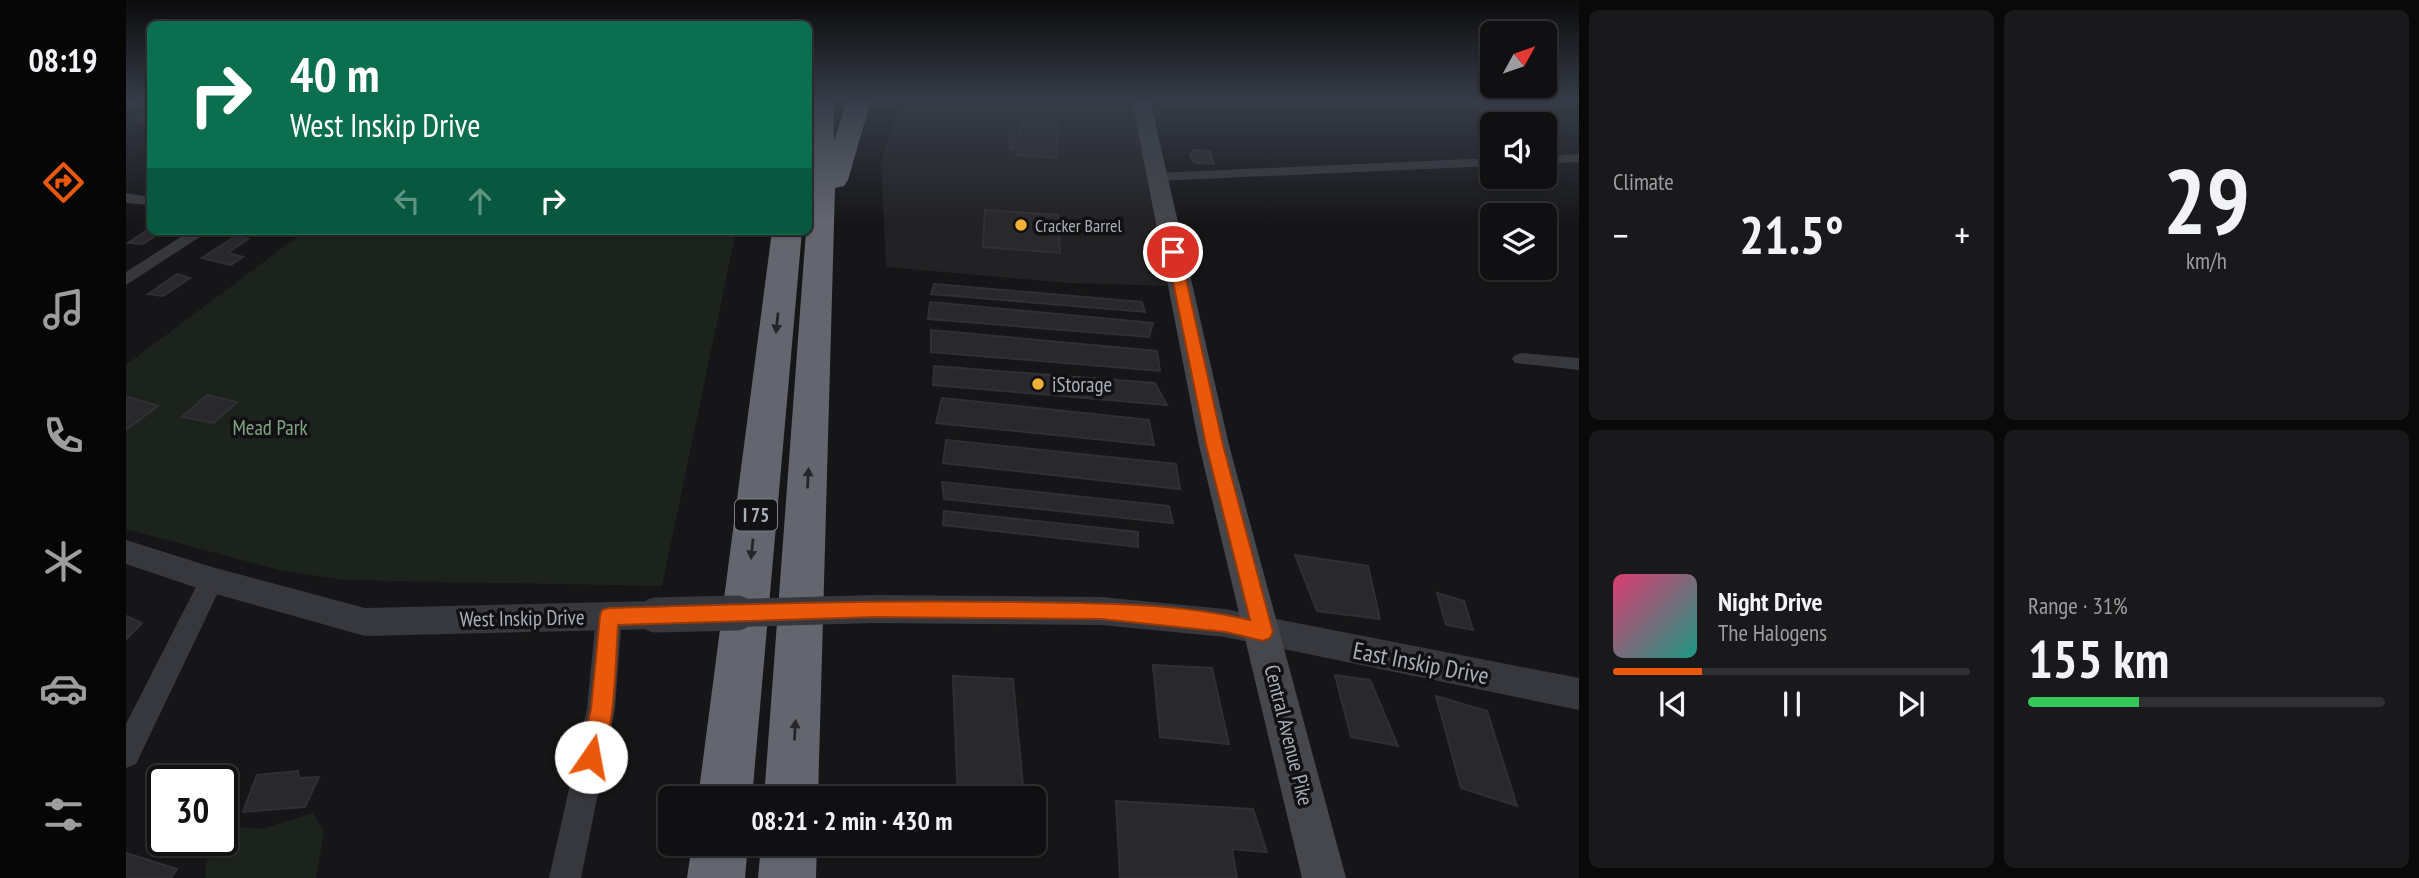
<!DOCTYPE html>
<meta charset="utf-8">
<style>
body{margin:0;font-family:"PT Sans Narrow",sans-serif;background:#19191b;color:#f1f3f6;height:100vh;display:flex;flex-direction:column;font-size:26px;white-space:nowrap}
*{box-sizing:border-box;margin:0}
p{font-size:23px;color:#9c9d9f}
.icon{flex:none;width:38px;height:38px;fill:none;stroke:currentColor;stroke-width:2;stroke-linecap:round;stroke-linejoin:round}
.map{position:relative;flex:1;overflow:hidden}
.panel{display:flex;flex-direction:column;gap:10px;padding:10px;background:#09090a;width:840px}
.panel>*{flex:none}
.hud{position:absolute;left:21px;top:21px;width:665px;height:214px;border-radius:10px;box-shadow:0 2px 5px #0004,0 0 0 2px #303032;background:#0b6e4f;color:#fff;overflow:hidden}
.needle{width:46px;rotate:50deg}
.tools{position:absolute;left:1354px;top:21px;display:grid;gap:14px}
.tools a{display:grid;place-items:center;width:77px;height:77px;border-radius:10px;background:#101012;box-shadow:0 2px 5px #0004,0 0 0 2px #303032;font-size:35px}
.speed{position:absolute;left:21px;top:765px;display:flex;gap:14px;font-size:35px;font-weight:700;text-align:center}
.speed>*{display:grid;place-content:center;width:91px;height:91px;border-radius:50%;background:#101012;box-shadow:0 2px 5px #0004,0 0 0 2px #303032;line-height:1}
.speed .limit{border:4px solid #111;border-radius:10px;background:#fff;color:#111}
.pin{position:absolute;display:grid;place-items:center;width:60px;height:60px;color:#fff;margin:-30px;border:4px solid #fff;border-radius:50%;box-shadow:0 2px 7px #0007}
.me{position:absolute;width:77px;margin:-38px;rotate:12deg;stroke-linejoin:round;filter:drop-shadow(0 0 5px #0008)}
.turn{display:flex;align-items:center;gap:24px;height:147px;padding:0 28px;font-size:32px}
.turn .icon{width:91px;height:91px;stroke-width:2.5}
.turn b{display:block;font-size:49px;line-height:60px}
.lanes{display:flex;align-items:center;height:66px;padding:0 28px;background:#0003;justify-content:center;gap:35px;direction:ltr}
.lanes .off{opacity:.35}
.big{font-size:52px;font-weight:700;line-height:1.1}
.panel .card{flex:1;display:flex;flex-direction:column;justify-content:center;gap:10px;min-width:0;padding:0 24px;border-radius:10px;background:#19191b}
.panel .dial{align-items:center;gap:0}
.dial b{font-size:91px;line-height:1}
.song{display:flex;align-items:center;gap:21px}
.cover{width:84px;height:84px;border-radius:10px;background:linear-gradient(135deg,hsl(340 70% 55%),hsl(170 70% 35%))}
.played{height:7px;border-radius:4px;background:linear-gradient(90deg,#ea580c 25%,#303032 25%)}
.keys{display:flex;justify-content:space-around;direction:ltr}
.heat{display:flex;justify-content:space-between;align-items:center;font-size:38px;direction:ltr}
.charge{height:10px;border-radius:5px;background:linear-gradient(90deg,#34c759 31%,#303032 0)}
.panel .tiles{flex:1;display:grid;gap:10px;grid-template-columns:repeat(2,1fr)}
.trip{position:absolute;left:532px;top:786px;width:388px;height:70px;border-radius:10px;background:#101012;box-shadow:0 2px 5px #0004,0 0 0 2px #303032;font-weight:700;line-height:70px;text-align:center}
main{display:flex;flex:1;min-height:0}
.tabs{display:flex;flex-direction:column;width:126px;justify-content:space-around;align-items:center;background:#060607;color:#9c9d9f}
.tabs .icon{width:49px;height:49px}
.tabs .active{color:#ea580c}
.tabs b{font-size:32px;color:#f1f3f6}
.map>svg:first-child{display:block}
.built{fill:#222225}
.green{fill:#1c231d}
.building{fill:#29292c;stroke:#303034;stroke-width:2}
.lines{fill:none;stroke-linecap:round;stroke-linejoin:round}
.minor{fill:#37383d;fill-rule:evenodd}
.tertiary{fill:#37383d;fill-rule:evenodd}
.secondary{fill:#45474d;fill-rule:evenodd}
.motorway{fill:#63666e;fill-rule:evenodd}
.tertiary-bridge-far1{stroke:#37383d;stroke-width:28}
.tertiary-bridge{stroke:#37383d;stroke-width:35}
.oneway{fill:#26262a}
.route{fill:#ea580c;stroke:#983908;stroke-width:2}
.poi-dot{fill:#f2b134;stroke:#111113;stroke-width:2.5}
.labels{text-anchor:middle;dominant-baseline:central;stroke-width:7;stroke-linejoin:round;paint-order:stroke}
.far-poi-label{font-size:18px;fill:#a8adb8;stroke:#111113;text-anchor:start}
.shield{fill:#111113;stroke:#7b7e86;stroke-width:2}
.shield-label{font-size:19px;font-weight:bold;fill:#a8adb8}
.poi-label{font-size:21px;fill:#a8adb8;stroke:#111113;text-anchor:start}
.park-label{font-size:21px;fill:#7fa381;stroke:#111113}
.street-label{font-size:21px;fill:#a8adb8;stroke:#111113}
.near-street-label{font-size:24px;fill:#a8adb8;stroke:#111113}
</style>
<main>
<nav class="tabs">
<b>08:19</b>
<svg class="icon active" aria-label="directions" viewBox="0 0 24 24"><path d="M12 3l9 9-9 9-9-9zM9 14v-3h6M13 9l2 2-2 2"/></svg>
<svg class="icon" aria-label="music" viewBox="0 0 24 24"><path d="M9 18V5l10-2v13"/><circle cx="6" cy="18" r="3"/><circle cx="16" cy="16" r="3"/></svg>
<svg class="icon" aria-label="phone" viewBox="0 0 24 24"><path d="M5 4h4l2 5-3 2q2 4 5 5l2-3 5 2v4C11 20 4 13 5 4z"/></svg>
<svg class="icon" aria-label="climate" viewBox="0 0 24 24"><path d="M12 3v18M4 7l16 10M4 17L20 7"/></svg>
<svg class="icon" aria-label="car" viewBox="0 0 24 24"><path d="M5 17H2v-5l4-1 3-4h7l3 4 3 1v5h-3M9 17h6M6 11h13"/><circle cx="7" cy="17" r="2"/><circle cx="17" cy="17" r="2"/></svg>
<svg class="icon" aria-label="filters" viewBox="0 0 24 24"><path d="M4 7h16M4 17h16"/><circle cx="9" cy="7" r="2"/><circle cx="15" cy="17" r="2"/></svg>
</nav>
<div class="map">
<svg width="1453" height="878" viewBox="0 0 1453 878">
<rect width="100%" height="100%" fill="#161618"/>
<!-- built -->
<polygon class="built" points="776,100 1009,100 1047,286 942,283 760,267 755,161"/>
<!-- green -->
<g class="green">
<polygon points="161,231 610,231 536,586 218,580 153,570 0,529 0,365 175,234"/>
<polygon points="187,813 198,832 190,878 79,878 81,854 87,840 96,840 96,825 135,829"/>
</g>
<!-- building -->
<g class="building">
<polygon points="19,113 24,113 24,123 5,122"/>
<polygon points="896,116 932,119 931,158 890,155 891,150 884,149 886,142 883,141 884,135 893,135"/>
<polygon points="1067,150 1084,151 1088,164 1071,163 1066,160 1064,154 1068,154"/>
<polygon points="859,210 932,215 934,253 857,247"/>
<polygon points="24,228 24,231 37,231 17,244 2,243"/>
<polygon points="111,235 122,239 102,253 117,257 105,265 76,258"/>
<polygon points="51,274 64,278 37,296 22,294"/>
<polygon points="808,284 1016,302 1019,312 805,294"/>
<polygon points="804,302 1027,323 1023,337 802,319"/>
<polygon points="805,330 1031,351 1034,371 805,352"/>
<polygon points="808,366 1029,383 1041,405 807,385"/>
<polygon points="81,395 111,402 88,423 56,417"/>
<polygon points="2,397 32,406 0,430 0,398"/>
<polygon points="816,398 1023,420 1028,445 810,423"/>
<polygon points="820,440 1050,464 1054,489 817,463"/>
<polygon points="816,482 1043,506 1047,523 818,499"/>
<polygon points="818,511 1012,532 1012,547 817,525"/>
<polygon points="1169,555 1242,566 1254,619 1191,611"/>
<polygon points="1311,593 1338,601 1347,630 1320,625"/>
<polygon points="0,616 16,623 0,639"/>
<polygon points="1027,665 1086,668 1103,744 1034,737"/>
<polygon points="1209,675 1244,680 1272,746 1225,737"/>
<polygon points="827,676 887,679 898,798 832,798"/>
<polygon points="1310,696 1361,711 1391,806 1335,788"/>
<polygon points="172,771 173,778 193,777 179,807 117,812 131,775"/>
<polygon points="990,801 1127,809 1141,852 1106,849 1111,878 994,878"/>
<polygon points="0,853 51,869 45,878 0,878"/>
</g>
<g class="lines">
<!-- minor -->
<g class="minor">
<polygon points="2,100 17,100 0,111"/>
<polygon points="1453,154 1453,162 1419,164 1419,156"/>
<polygon points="1367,158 1367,166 1031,181 1024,177 1031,173"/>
<polygon points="0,193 24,197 24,205 0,203"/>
<polygon points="64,231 83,231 0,285 0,272"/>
<polygon points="1396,353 1453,358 1453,370 1389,363 1386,359 1389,355"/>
<polygon points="86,570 95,573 98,580 10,764 0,768 0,724 77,573"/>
<polygon points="483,605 492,608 496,616 489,709 455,878 423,878 461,709 470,616 474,608"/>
</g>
<!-- tertiary -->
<g class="tertiary">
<polygon points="0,540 86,567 239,608 530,601 541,605 546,615 541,625 530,629 239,636 86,593 0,564"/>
<polygon points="748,595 975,597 1099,609 1453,678 1453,710 1099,637 975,625 748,623 737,619 732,609 737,599"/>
</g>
<!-- secondary -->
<polygon class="secondary" points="1006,100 1024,100 1103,445 1220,878 1176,878 1073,445"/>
<!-- motorway -->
<g class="motorway">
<polygon points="683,100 707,100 708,141 721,100 745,100 722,180 718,186 709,188 692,798 638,798 680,231 682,231"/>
<polygon points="646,231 676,231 626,798 572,798"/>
<polygon points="566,844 622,844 619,878 561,878"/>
<polygon points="635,844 691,844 690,878 632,878"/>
</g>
<!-- tertiary-bridge-far1 -->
<polyline class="tertiary-bridge-far1" points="548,615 748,609"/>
<!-- tertiary-bridge -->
<polyline class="tertiary-bridge" points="530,615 611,613"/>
</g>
<!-- one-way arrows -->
<defs><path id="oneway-solid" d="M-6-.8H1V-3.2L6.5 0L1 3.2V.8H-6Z" transform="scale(1.75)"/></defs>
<g class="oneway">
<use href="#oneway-solid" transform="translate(651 323) rotate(96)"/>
<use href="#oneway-solid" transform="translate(682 478) rotate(-87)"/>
<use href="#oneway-solid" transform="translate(626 549) rotate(96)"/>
<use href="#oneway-solid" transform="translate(669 730) rotate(-87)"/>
</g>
<!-- sky -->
<linearGradient id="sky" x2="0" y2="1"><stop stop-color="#0c0c0d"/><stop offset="0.45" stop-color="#363c48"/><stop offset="1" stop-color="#363c48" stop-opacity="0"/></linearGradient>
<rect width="1453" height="223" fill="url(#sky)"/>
<!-- route -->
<path class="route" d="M1047,248L1054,252L1097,445L1147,632L1144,638L1137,641L1100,632L975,619L748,617L492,625C489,670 490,722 473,765L465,768L457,765L454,757L465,709L474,616L476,610L483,608C616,604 748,600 881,602C962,603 1046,602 1124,620L1080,445L1041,252Z"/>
<!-- markers -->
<g class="poi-dot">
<circle cx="895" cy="225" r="7"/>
<circle cx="912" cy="384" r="7"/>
</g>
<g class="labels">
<!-- far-poi labels -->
<g class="far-poi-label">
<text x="909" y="225">Cracker Barrel</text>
</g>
<!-- shield labels -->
<rect class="shield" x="609" y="499.5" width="42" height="31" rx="5"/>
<g class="shield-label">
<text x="630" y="515">I 75</text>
</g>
<!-- poi labels -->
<g class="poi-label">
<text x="926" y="384">iStorage</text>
</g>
<!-- park labels -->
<g class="park-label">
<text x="144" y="427">Mead Park</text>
</g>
<!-- street labels -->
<g class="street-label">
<text transform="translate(396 618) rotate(-1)">West Inskip Drive</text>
<text transform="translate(1163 735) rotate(76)">Central Avenue Pike</text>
</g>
<!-- near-street labels -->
<g class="near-street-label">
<text transform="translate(1295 663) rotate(11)">East Inskip Drive</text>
</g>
</g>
</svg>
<div class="tools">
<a><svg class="needle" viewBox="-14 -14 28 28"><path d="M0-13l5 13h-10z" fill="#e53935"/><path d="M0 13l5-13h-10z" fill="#9c9d9f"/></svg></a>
<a><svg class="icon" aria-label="sound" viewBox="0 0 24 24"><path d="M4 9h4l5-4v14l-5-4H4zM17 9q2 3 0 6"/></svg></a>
<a><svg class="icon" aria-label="layers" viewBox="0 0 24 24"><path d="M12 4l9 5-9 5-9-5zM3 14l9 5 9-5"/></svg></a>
</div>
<div class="speed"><div class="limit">30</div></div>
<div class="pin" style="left:1047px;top:252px;background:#d93025"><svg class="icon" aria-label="arrive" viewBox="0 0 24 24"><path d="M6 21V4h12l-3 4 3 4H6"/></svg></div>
<svg class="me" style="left:465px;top:757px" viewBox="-20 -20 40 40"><circle r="19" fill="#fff"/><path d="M0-13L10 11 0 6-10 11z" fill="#ea580c"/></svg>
<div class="trip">08:21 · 2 min · 430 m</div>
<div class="hud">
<div class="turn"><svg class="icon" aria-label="right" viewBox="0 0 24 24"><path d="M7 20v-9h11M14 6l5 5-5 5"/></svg><div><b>40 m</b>West Inskip Drive</div></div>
<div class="lanes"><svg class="icon off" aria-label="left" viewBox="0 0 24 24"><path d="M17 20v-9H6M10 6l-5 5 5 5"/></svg><svg class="icon off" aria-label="ahead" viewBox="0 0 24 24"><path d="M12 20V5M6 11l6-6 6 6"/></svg><svg class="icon" aria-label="right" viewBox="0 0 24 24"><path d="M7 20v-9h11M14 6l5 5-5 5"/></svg></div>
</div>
</div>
<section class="panel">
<div class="tiles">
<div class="card"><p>Climate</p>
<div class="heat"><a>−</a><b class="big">21.5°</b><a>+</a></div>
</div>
<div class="card dial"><b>29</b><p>km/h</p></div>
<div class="card">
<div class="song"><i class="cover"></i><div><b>Night Drive</b><p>The Halogens</p></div></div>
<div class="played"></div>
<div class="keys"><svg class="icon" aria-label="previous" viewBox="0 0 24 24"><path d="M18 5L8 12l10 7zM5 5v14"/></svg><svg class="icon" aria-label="pause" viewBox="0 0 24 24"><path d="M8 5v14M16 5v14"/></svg><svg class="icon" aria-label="next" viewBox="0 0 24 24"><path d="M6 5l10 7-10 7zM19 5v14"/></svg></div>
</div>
<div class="card"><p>Range · 31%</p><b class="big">155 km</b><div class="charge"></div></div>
</div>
</section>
</main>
